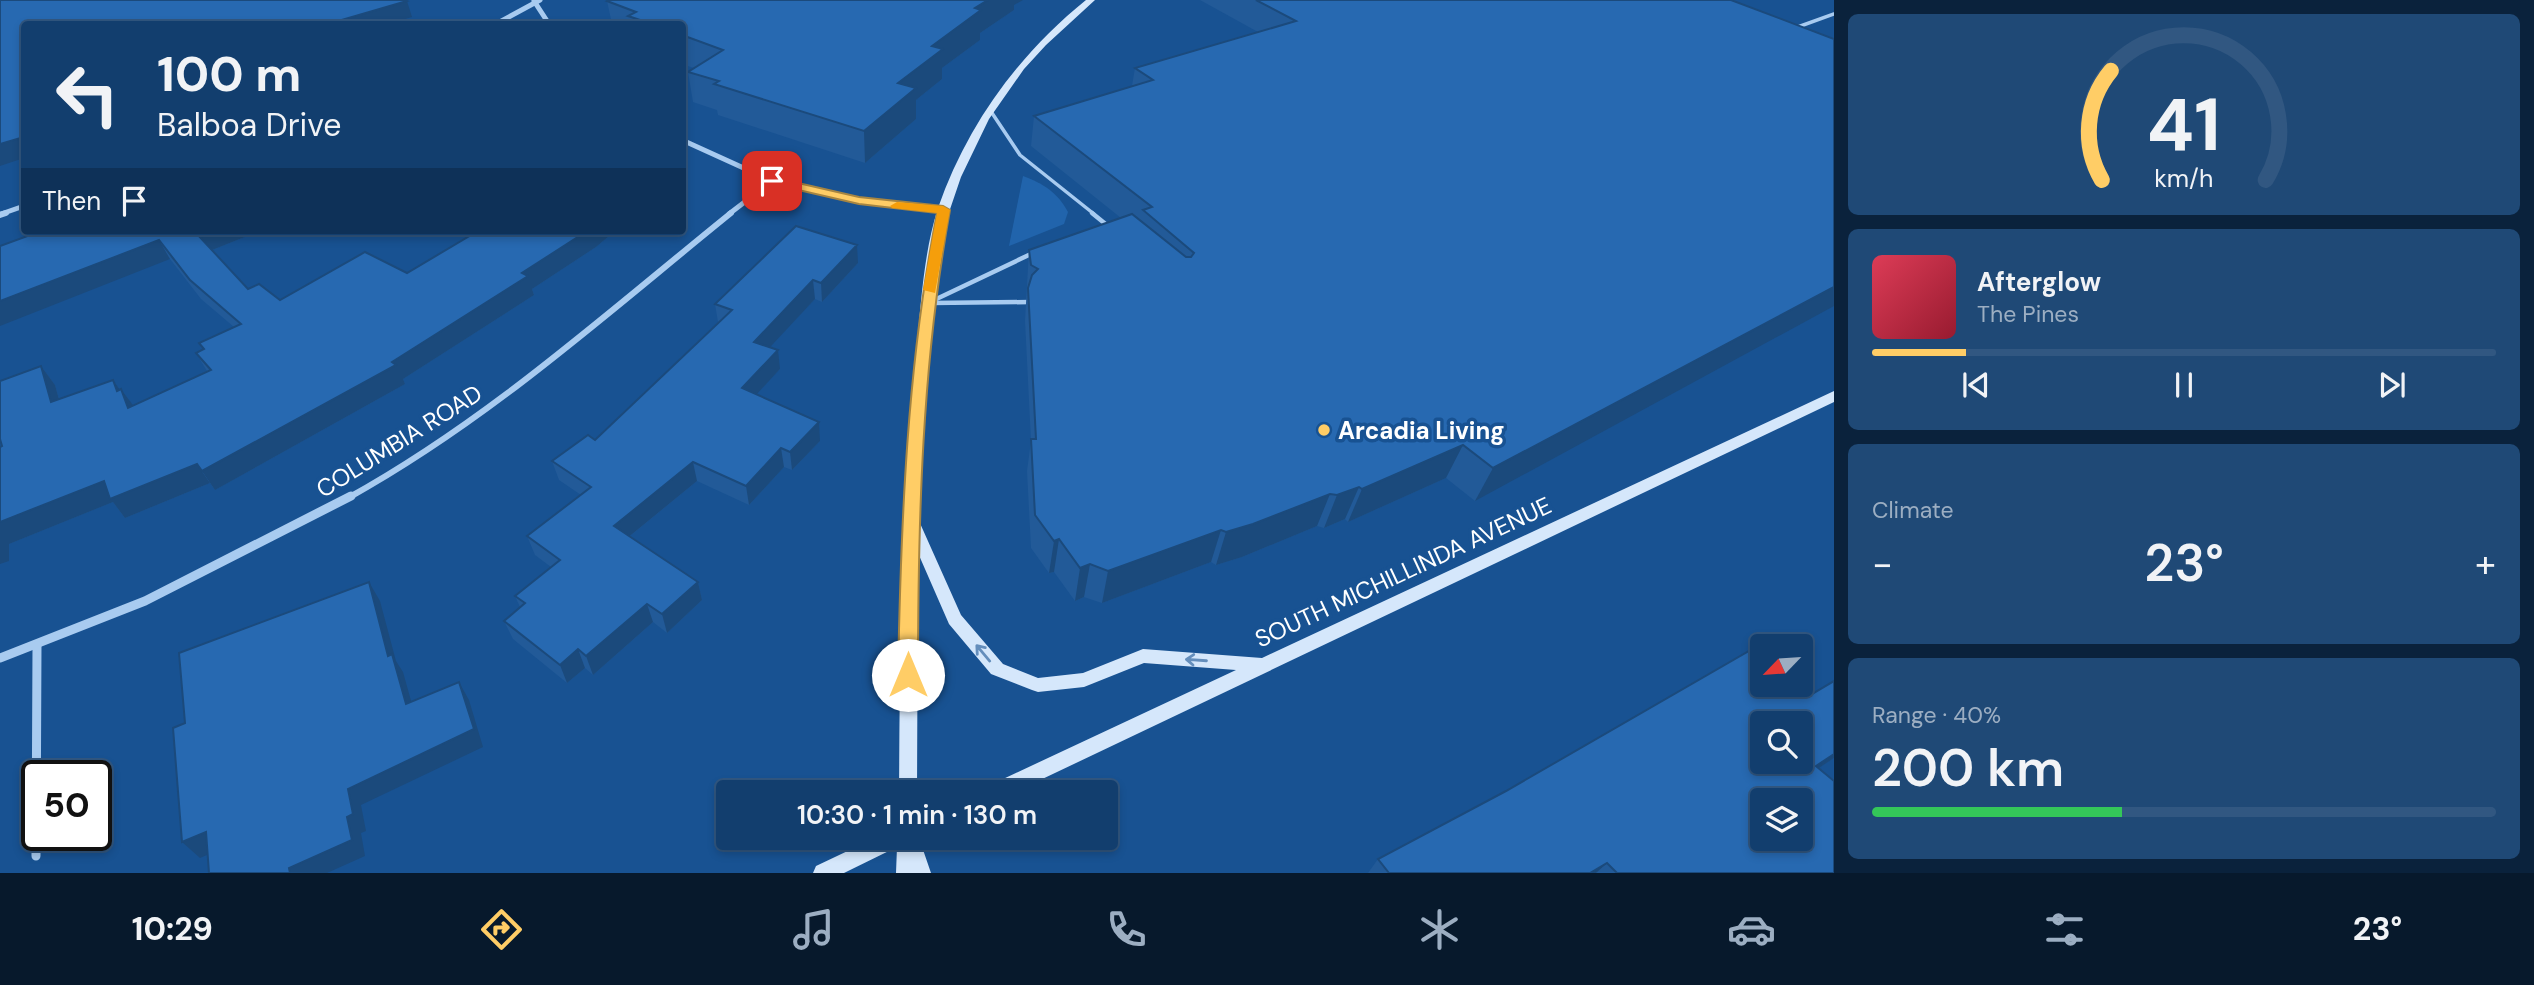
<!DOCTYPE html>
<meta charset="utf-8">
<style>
body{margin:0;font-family:"DM Sans",sans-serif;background:#1f4976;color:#f1f3f6;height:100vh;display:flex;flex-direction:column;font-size:26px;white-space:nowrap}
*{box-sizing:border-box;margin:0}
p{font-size:23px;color:#9caec2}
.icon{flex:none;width:38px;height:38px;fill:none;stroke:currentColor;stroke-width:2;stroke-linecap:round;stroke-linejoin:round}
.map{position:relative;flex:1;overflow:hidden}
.drawer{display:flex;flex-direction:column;gap:14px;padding:14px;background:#0a223c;width:700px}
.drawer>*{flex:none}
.guide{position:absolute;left:21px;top:21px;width:665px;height:214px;border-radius:7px;box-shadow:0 4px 10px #0003,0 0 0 2px #315781;background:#123e6e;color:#f1f3f6;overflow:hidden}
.needle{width:46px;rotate:245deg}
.fabs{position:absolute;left:1750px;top:634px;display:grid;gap:14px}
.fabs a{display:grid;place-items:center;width:63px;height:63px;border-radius:7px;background:#123e6e;box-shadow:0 4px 10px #0003,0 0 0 2px #315781;font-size:35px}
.speed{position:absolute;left:21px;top:760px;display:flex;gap:14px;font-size:35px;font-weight:700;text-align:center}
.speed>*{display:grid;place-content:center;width:91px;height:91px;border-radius:50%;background:#123e6e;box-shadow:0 4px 10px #0003,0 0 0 2px #315781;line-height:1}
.speed .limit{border:4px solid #111;border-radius:10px;background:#fff;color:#111}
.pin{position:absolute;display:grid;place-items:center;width:60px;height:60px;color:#fff;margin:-30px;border-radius:14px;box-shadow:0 4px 10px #0006}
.me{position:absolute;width:77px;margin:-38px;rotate:0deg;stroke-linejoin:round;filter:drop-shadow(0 0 5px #0008)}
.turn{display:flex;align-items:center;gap:24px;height:147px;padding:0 21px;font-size:32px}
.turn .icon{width:91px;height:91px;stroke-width:2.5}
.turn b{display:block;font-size:49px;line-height:60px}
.then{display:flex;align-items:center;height:66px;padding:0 21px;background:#0003;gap:14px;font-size:26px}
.big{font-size:52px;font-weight:600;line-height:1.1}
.drawer .card{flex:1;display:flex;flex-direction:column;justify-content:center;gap:10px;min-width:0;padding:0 24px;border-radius:10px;background:#1f4976}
.drawer .dial{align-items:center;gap:0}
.dial svg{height:182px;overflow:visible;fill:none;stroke:#315781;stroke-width:7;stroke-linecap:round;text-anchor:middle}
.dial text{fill:#f1f3f6;stroke:none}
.song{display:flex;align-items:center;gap:21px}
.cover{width:84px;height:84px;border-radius:10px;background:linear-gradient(135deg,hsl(350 70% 55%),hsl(350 70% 35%))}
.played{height:7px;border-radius:4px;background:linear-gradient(90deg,#ffcd66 15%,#315781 15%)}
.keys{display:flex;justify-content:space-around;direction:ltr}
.heat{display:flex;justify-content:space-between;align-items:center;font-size:38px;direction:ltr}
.charge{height:10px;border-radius:5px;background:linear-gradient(90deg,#34c759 40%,#315781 0)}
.trip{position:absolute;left:716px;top:780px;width:402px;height:70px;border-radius:7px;background:#123e6e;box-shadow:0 4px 10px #0003,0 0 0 2px #315781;font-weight:600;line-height:70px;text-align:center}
.dock{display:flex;height:112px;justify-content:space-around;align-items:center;background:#07192c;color:#9caec2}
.dock .icon{width:49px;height:49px}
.dock .active{color:#ffcd66}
.dock b{font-size:32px;color:#f1f3f6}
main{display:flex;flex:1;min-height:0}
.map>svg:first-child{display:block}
.green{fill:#2164ac}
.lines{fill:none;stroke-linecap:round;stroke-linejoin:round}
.lane-far1{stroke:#a8cbf0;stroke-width:3.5}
.lane{stroke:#a8cbf0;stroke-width:4.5}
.street-far2{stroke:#a8cbf0;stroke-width:5}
.street-far1{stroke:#a8cbf0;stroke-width:6}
.street{stroke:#a8cbf0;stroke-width:9}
.secondary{fill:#d5e7fb;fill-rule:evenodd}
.wall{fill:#225a98}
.shaded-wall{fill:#1b4a7c}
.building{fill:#2769b1;stroke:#1b4a7c;stroke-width:2;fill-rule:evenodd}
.oneway{stroke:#648ebc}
.route{fill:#ffcd66;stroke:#a68542;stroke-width:2}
.slow{fill:#f59e0b}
.poi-dot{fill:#ffcd66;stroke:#185292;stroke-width:2.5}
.labels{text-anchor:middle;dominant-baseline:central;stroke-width:7;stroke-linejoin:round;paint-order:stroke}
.poi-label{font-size:24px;font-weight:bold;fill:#fff;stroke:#185292;text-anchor:start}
.street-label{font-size:24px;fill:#fff;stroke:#185292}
</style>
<main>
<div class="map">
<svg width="1834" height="873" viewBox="0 0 1834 873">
<rect width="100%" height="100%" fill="#185292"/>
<!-- green -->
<path class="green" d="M1023,176C1044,184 1057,192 1068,212L1064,224L1009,246Z"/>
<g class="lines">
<!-- lane-far1 -->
<g class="lane-far1">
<polyline points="1795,28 1834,14"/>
<polyline points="990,110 1020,155 1094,214"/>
</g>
<!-- lane -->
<g class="lane">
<polyline points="1092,213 1108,226"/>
<polyline points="928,303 1033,253"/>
<polyline points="931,303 1030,302"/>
</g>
<!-- street-far2 -->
<g class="street-far2">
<polyline points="534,1 549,24"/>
<polyline points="496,24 540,0"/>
<polyline points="682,140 772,181 859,201 943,210"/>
<polyline points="1,214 24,206"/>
<polyline points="729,214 772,181"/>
</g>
<!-- street-far1 -->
<g class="street-far1">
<polyline points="0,215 6,213"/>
<path d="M348,498C489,420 607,313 731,213"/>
</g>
<!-- street -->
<g class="street">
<polyline points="0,658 145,601 351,496"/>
<polyline points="36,856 37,646"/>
</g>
<!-- secondary -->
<g class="secondary">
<path d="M1086,0H1095L1046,45L1024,69L989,119L961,177L945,224L939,256L925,395L919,521L961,615L1003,664L1038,678L1083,673L1143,649L1262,658L1834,391V402L1013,793H984L986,787L1236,670L1144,663L1084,687L1038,692L1032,690L991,674L949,624L918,553L917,793H899C900,646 901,500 916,354C921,306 923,255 938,208C967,125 1018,55 1086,0Z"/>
<polygon points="875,838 919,838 931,873 896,873 897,847 844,873 813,873 816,866"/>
</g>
</g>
<!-- wall -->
<g class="wall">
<polygon points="1200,0 1731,0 1834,39 1475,501 1446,478 1348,522 1345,519 1324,528 1317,526 1242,557 1216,565 1211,562 1102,603 1084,597 1075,601 1054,572 1049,573 1031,548 1027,471 1031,441 1025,321 1029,250 1121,218 1031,146 1034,116 1132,86 1135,68 1258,32"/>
<polygon points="607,1 1014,5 1014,10 980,33 980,40 942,68 942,79 916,100 916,119 865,163 718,115 717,110 693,102 688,72 694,68 682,64 682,24 612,24"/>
<polygon points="41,231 260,231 212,250 248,289 280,300 407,273 478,231 615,231 596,247 532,289 534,295 403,379 405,384 215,490 210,483 125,518 113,502 9,544 9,561 2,446 41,366 55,385 59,399 113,380 120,390 121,389 133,406 207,371 196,353 203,350 199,343 234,327 201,299 170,259"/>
<polygon points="858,263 822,302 815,299 769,347 780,369 756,394 820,441 792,470 784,467 749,505 697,481 630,536 698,582 702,600 667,633 653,622 593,675 585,668 567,683 513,639 504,621 520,607 515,596 551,567 535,555 527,536 581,495 559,480 552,461 595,440 718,322 715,304"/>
<polygon points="1834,681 1834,758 1818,768 1834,873 1368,873 1378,859 1807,697"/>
</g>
<!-- shaded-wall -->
<g class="shaded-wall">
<polygon points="988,0 1023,0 1014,5 1014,10 980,33 980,40 942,68 942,79 916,100 916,119 865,163 864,131 898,83 932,46 975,8"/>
<polygon points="407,1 412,17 388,24 328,24"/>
<polygon points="24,137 24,158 0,166 0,144"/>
<polygon points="203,231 260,231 207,252 197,234"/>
<polygon points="587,231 615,231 596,247 532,289 534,295 403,379 405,384 215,490 202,471 392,362 522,273"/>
<polygon points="159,240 170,259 0,326 0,301"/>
<polygon points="857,245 858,263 822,302 821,283"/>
<polygon points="813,280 815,299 757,361 754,342"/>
<polygon points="1834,287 1834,306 1475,501 1493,468"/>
<polygon points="778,350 780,369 745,407 742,388"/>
<polygon points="41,366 55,385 65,421 51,402"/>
<polygon points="113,380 123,394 121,389 135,408 128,408 117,391"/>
<polygon points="819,422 820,441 792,470 790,452"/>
<polygon points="1463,445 1446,478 1348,522 1362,489"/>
<polygon points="781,448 784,467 749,505 746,486"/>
<polygon points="693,462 697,481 620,544 614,526"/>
<polygon points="197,464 210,483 125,518 113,502 9,544 9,561 0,564 0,522 104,481"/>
<polygon points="1359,487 1345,519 1324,528 1337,495"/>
<polygon points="1330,494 1317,526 1242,557 1216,565 1226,532"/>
<polygon points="1221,530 1211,562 1102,603 1108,571"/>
<polygon points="1059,539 1054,572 1049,573 1054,541"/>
<polygon points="1090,564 1084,597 1075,601 1080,568"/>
<polygon points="369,582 380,601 396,661 403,672 417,722 406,704 388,656"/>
<polygon points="698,582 702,600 667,633 662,614"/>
<polygon points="647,604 653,622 593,675 586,656"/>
<polygon points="578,649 585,668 567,683 560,665"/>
<polygon points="459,682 469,700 483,747 361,805 366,831 361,833 365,856 327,873 290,873 289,868 347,817 348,789"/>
<polygon points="1834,754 1834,758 1796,783 1816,766"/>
<polygon points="206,832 223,848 200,858 182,842"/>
<polygon points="1607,863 1596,873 1590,873"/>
</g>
<!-- building -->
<g class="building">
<polygon points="0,0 405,0 407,1 328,24 24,24 24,137 0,144"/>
<polygon points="609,0 988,0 975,8 981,10 932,46 943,49 898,83 916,88 864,131 714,84 719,81 688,72 723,50 682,35 682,24 652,24 628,16 636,12 607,1"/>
<polygon points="1256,0 1731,0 1834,39 1834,287 1493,468 1463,445 1362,489 1359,487 1337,495 1330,494 1253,524 1226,532 1221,530 1108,571 1090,564 1080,568 1059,539 1054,541 1035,515 1031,439 1036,439 1028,288 1032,275 1038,269 1031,265 1029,250 1132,214 1186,257 1191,257 1194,253 1143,210 1152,207 1034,116 1153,80 1135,68 1296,21"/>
<polygon points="796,226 857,245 821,283 813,280 754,342 778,350 742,388 819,422 790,452 781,448 746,486 693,462 614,526 698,582 662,614 647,604 586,656 578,649 560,665 504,621 525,603 515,596 560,560 527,536 591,487 552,461 588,435 595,440 732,310 715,304"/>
<polygon points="41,231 203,231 197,234 248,289 259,284 280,300 365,252 407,273 478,231 587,231 522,273 528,276 392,362 396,365 202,471 197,464 110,499 104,481 0,522 0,447 2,446 0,439 0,381 41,366 51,402 113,380 117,391 121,389 128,408 211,370 196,353 204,349 199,343 241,324 190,280 159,240 0,301 0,246"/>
<polygon points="369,582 388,656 392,654 406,704 459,682 474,729 348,789 353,814 347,817 352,840 289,868 290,873 209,873 206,832 182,842 173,728 185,723 179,653"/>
<path d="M1749,651L1762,661V684H1790L1807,697L1834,681V754L1816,766L1834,781V873H1617L1607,863L1590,873H1389L1378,859L1506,791ZM1762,723H1801V761H1762ZM1762,800H1801V838H1762Z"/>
</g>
<!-- one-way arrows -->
<defs><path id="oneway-shaft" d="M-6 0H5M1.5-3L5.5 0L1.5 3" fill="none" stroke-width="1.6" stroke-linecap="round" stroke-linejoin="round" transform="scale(1.75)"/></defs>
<g class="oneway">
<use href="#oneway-shaft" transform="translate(983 653) rotate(-130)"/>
<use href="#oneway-shaft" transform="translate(1196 660) rotate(-176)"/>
</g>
<!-- route -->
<path class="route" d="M772,177L859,197L943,206L950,210C922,364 918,519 918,675L915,681H901L898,675C901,520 907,365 937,213L859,204L768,183V178Z"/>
<!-- slow -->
<polygon class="slow" points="897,202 943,206 950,210 935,293 923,290 937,213 892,208 890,206"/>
<!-- markers -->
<circle class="poi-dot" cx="1324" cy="430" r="7"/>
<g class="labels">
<!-- poi labels -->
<g class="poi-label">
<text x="1338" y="430">Arcadia Living</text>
</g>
<!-- street labels -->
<g class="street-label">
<text transform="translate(399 441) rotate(-32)">COLUMBIA ROAD</text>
<text transform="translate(1403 572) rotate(-25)">SOUTH MICHILLINDA AVENUE</text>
</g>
</g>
</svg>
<div class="fabs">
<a><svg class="needle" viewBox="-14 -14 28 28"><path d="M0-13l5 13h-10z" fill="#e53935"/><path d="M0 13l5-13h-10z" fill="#9caec2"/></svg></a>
<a><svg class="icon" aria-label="search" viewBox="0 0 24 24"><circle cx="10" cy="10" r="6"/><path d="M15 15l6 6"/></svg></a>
<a><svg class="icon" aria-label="layers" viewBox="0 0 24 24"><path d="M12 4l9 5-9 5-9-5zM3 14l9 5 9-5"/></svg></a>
</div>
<div class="speed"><div class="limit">50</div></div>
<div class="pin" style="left:772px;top:181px;background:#d93025"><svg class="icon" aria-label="arrive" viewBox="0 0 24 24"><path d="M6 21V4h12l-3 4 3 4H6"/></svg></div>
<svg class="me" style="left:908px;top:675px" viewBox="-20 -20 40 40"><circle r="19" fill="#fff"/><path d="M0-13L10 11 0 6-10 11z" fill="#ffcd66"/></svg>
<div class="trip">10:30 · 1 min · 130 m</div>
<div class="guide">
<div class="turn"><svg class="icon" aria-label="left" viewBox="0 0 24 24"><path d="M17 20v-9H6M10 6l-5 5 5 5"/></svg><div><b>100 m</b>Balboa Drive</div></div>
<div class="then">Then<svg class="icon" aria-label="arrive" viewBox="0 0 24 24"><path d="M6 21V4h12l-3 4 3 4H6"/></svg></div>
</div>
</div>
<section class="drawer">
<div class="card dial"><svg viewBox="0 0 100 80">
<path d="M14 69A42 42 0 1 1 86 69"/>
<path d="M14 69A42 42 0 0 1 18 21" stroke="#ffcd66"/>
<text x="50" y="56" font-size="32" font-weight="700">41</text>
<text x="50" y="72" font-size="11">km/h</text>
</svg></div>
<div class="card">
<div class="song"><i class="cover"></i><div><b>Afterglow</b><p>The Pines</p></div></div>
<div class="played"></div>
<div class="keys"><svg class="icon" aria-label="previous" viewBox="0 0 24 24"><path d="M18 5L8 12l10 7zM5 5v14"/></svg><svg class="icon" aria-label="pause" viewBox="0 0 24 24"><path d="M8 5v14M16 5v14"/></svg><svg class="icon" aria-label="next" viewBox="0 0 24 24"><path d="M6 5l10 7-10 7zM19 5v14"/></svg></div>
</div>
<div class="card"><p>Climate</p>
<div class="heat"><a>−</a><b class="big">23°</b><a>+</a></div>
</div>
<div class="card"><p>Range · 40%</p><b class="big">200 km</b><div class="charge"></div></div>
</section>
</main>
<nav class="dock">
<b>10:29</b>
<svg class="icon active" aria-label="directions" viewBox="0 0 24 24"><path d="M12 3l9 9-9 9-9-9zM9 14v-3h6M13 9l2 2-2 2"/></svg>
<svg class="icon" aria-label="music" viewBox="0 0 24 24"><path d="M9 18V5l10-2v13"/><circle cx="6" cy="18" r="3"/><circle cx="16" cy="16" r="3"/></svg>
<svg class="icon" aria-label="phone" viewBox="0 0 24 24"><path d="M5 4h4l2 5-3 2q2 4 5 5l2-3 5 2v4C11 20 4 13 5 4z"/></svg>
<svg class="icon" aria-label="climate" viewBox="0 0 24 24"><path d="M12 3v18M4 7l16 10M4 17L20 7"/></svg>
<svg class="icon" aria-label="car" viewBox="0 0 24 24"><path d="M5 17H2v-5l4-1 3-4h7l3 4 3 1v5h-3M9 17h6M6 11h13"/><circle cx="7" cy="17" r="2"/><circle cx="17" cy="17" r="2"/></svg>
<svg class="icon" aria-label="filters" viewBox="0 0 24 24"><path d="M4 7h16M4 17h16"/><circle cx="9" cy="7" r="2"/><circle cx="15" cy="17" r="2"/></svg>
<b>23°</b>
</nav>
